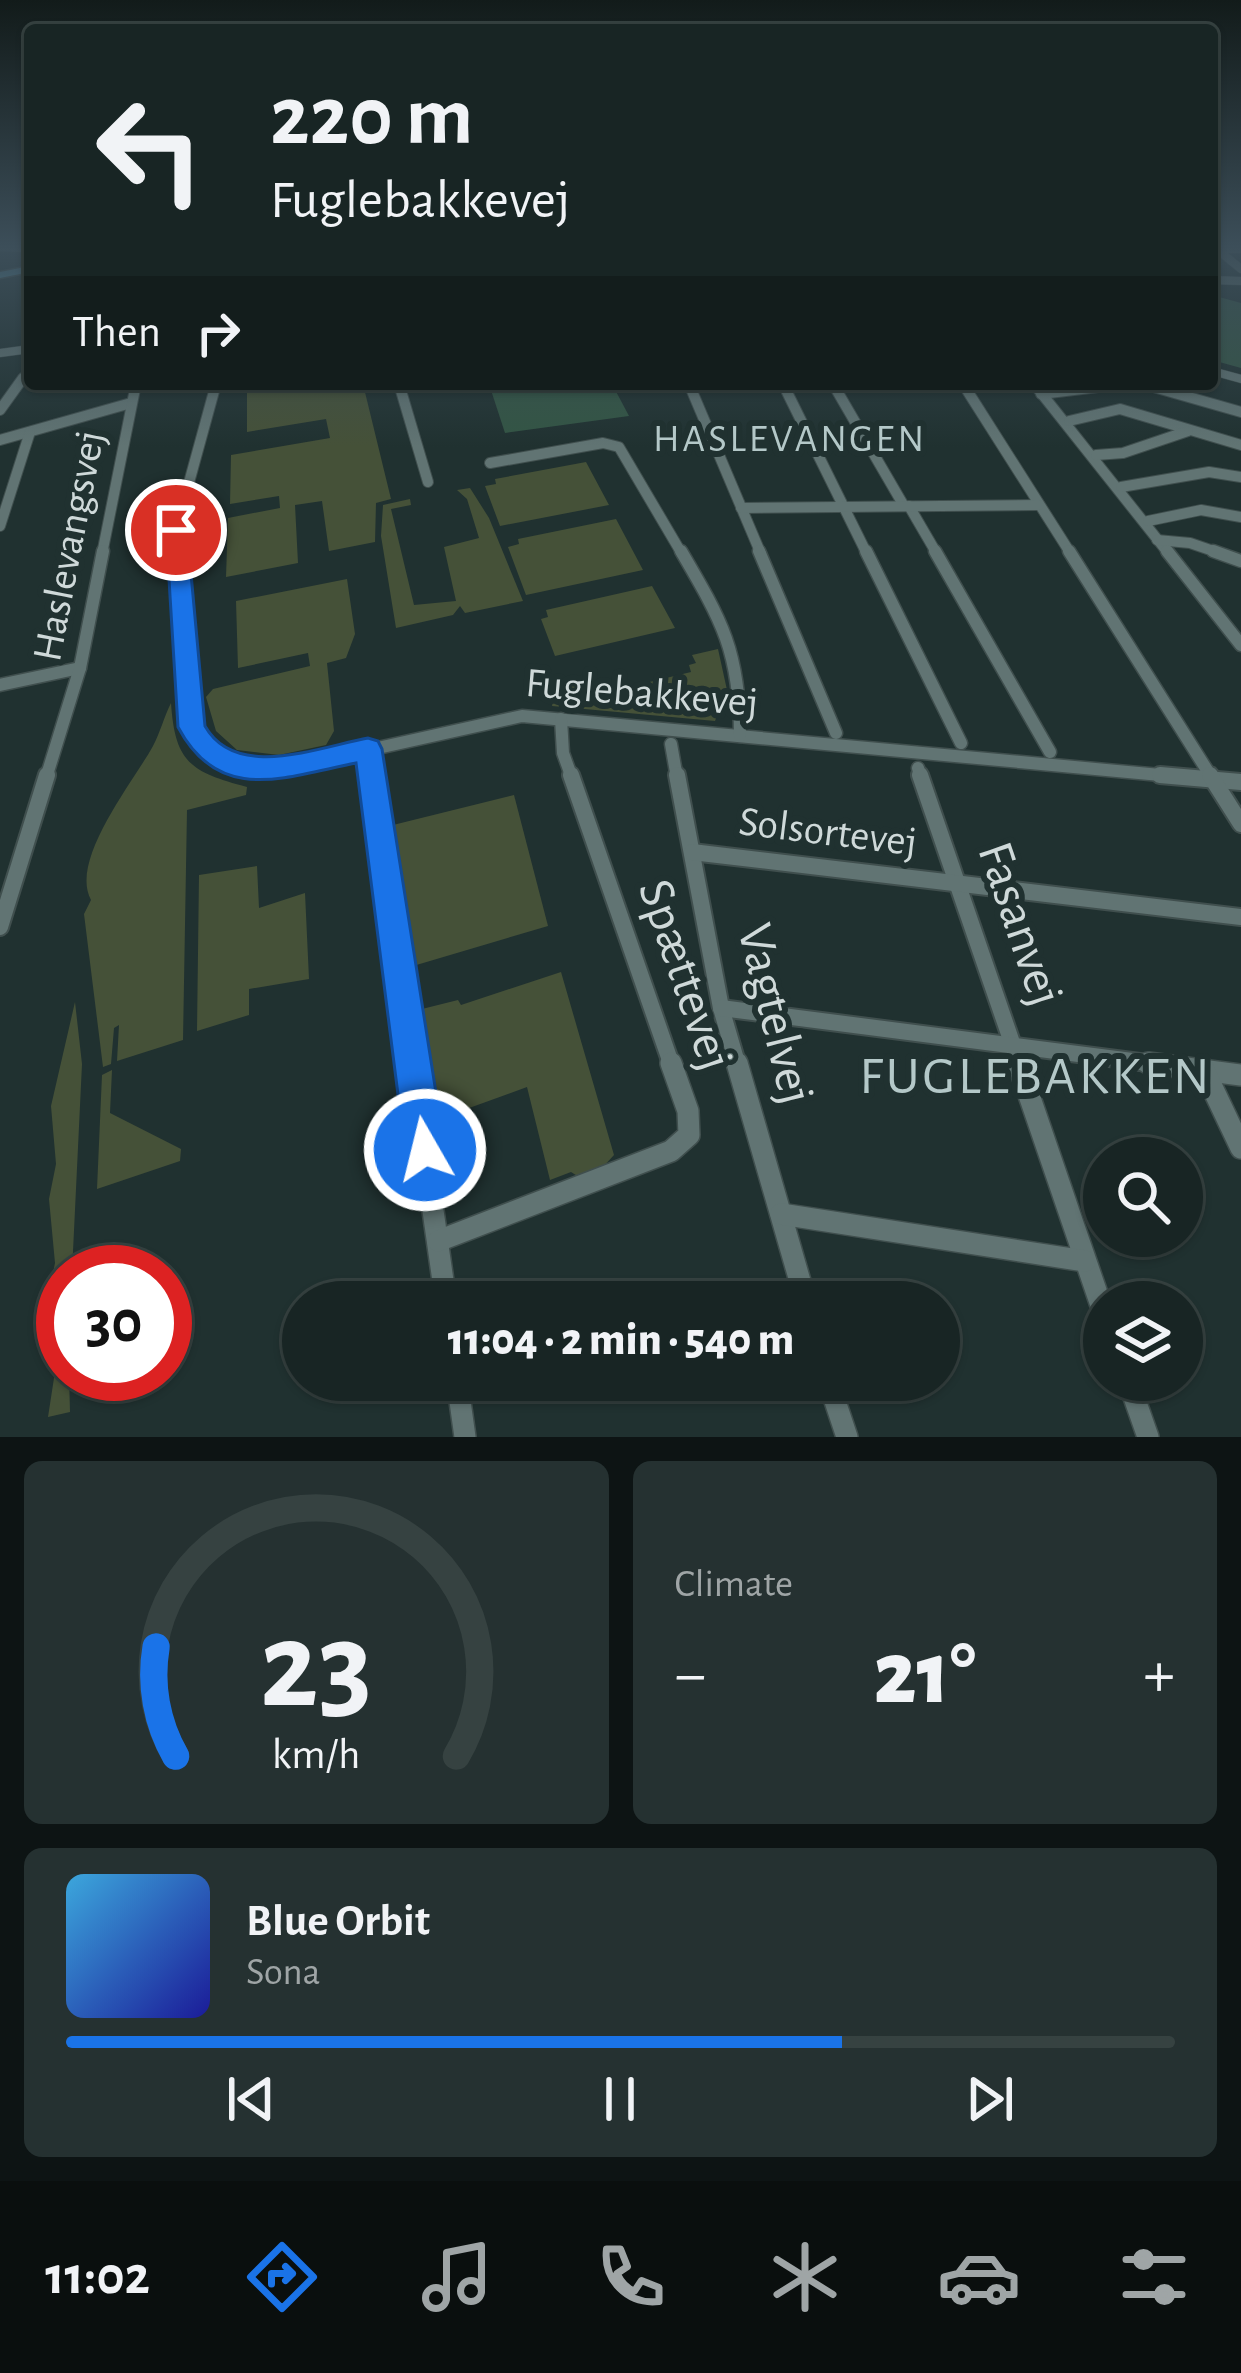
<!DOCTYPE html>
<meta charset="utf-8">
<style>
body{margin:0;font-family:"Alegreya Sans",sans-serif;background:#253131;color:#f1f3f6;height:100vh;display:flex;flex-direction:column;font-size:45px;white-space:nowrap}
*{box-sizing:border-box;margin:0}
p{font-size:39px;color:#9fa5a6}
.icon{flex:none;width:66px;height:66px;fill:none;stroke:currentColor;stroke-width:2;stroke-linecap:round;stroke-linejoin:round}
.map{position:relative;height:1437px;overflow:hidden}
.panel{display:flex;flex-direction:column;gap:24px;padding:24px;background:#0d1414;flex:1}
.panel>*{flex:none}
.hud{position:absolute;left:24px;top:24px;width:1194px;height:366px;border-radius:12px;box-shadow:0 3px 9px #0004,0 0 0 3px #364241;background:#182524;color:#f1f3f6;overflow:hidden}
.controls{position:absolute;left:1083px;top:1137px;display:grid;gap:24px}
.controls a{display:grid;place-items:center;width:120px;height:120px;border-radius:50%;background:#182524;box-shadow:0 3px 9px #0004,0 0 0 3px #364241;font-size:60px}
.speed{position:absolute;left:36px;top:1245px;display:flex;gap:24px;font-size:60px;font-weight:700;text-align:center}
.speed>*{display:grid;place-content:center;width:156px;height:156px;border-radius:50%;background:#182524;box-shadow:0 3px 9px #0004,0 0 0 3px #364241;line-height:1}
.speed .limit{border:18px solid #d22;background:#fff;color:#111}
.pin{position:absolute;display:grid;place-items:center;width:102px;height:102px;color:#fff;margin:-51px;border:6px solid #fff;border-radius:50%;box-shadow:0 3px 12px #0007}
.me{position:absolute;width:132px;margin:-66px;rotate:352deg;stroke-linejoin:round;filter:drop-shadow(0 0 9px #0008)}
.turn{display:flex;align-items:center;gap:42px;height:252px;padding:0 48px;font-size:54px}
.turn .icon{width:156px;height:156px;stroke-width:2.5}
.turn b{display:block;font-size:84px;line-height:102px}
.then{display:flex;align-items:center;height:114px;padding:0 48px;background:#0003;gap:24px;font-size:45px}
.big{font-size:90px;font-weight:800;line-height:1.1}
.panel .tile{flex:1;display:flex;flex-direction:column;justify-content:center;gap:18px;min-width:0;padding:0 42px;border-radius:18px;background:#253131}
.panel .dial{align-items:center;gap:0}
.dial svg{height:312px;overflow:visible;fill:none;stroke:#364241;stroke-width:7;stroke-linecap:round;text-anchor:middle}
.dial text{fill:#f1f3f6;stroke:none}
.song{display:flex;align-items:center;gap:36px}
.cover{width:144px;height:144px;border-radius:18px;background:linear-gradient(135deg,hsl(200 70% 55%),hsl(240 70% 35%))}
.played{height:12px;border-radius:6px;background:linear-gradient(90deg,#1a73e8 70%,#364241 70%)}
.keys{display:flex;justify-content:space-around;direction:ltr}
.heat{display:flex;justify-content:space-between;align-items:center;font-size:66px;direction:ltr}
.panel .tiles{flex:1;display:grid;gap:24px;grid-template-columns:1fr 1fr}
.tile:last-child{grid-column:span 2}
.trip{position:absolute;left:282px;top:1281px;width:678px;height:120px;border-radius:60px;background:#182524;box-shadow:0 3px 9px #0004,0 0 0 3px #364241;font-weight:800;line-height:120px;text-align:center}
.menu{display:flex;height:192px;justify-content:space-around;align-items:center;background:#0a0f0e;color:#9fa5a6}
.menu .icon{width:84px;height:84px}
.menu .on{color:#1a73e8}
.menu b{font-size:54px;color:#f1f3f6}
.map>svg:first-child{display:block}
.green{fill:#455138}
.building{fill:#354}
.lines{fill:none;stroke-linecap:round;stroke-linejoin:round}
.minor-far4-casing{stroke:#404f4e;stroke-width:9}
.minor-far3-casing{stroke:#404f4e;stroke-width:12}
.minor-far2-casing{stroke:#404f4e;stroke-width:15}
.minor-far1-casing{stroke:#404f4e;stroke-width:20}
.minor-casing{stroke:#404f4e;stroke-width:24}
.major-casing{stroke:#404f4e;stroke-width:3}
.minor-far4{stroke:#617473;stroke-width:8}
.minor-far3{stroke:#617473;stroke-width:10}
.minor-far2{stroke:#617473;stroke-width:12}
.minor-far1{stroke:#617473;stroke-width:16}
.minor{stroke:#617473;stroke-width:21}
.major{fill:#5697ae;fill-rule:evenodd}
.route{fill:#1a73e8;stroke:#114b97;stroke-width:3}
.labels{text-anchor:middle;dominant-baseline:central;stroke-width:12;stroke-linejoin:round;paint-order:stroke}
.far-quarter-label{font-size:39px;letter-spacing:3px;fill:#b4c8c8;stroke:#203130}
.street-label{font-size:42px;fill:#cfd9d9;stroke:#203130}
.near-street-label{font-size:51px;fill:#cfd9d9;stroke:#203130}
.near-neighbourhood-label{font-size:54px;letter-spacing:3px;fill:#b4c8c8;stroke:#203130}
</style>
<div class="map">
<svg width="1241" height="1437" viewBox="0 0 1241 1437">
<rect width="100%" height="100%" fill="#203130"/>
<!-- green -->
<g class="green">
<polygon points="247,384 363,384 391,499 376,503 375,542 329,551 322,501 295,505 298,563 226,577 228,518 280,508 279,496 230,504 231,455 330,438 326,419 247,432"/>
<polygon points="586,462 609,505 500,526 485,486 496,484 495,479"/>
<polygon points="470,488 489,518 523,601 465,613 460,606 453,615 396,628 381,536 383,505 410,499 411,505 391,509 414,605 456,601 444,547 479,538 467,499 457,490"/>
<polygon points="616,519 643,570 526,595 508,547 519,544 518,539"/>
<polygon points="347,579 355,634 346,658 327,663 334,731 326,745 279,755 237,750 216,731 206,697 213,689 310,666 308,653 238,668 236,601"/>
<polygon points="652,586 675,628 555,656 541,619 548,617 546,610"/>
<polygon points="718,649 727,690 715,721 552,706 556,687 576,683 583,698 691,672 689,665 696,663 692,655"/>
<path d="M171,703C175,763 191,772 247,787L246,795L187,810L183,1040L117,1061L119,1025L114,1028L111,1064L103,1067L84,914L91,900C69,860 134,781 153,746C160,733 164,717 171,703Z"/>
<polygon points="514,795 548,926 413,966 393,825"/>
<polygon points="257,866 259,908 305,893 309,979 249,989 249,1015 197,1031 199,875"/>
<polygon points="561,972 614,1155 602,1168 579,1177 571,1172 550,1180 527,1087 436,1120 424,1046 417,1038 420,1024 413,1020 418,1010 458,1000 461,1005"/>
<polygon points="75,1002 82,1064 72,1272 63,1272 63,1374 69,1374 70,1412 48,1417 54,1378 47,1302 55,1263 49,1199 56,1164 51,1106"/>
<polygon points="112,1070 110,1113 181,1149 180,1161 97,1189 102,1075"/>
</g>
<!-- building -->
<g class="building">
<polygon points="1212,295 1241,303 1241,368 1212,360"/>
<polygon points="489,384 612,384 629,416 505,433"/>
</g>
<g class="lines">
<!-- minor-far4 casing -->
<g class="minor-far4-casing">
<g id="minor-far4">
<polyline points="1213,246 1241,269"/>
<polyline points="0,247 30,248"/>
<polyline points="1217,249 1241,249"/>
<polyline points="1212,280 1241,281"/>
<polyline points="0,353 30,349"/>
<polyline points="1212,371 1241,379"/>
<polyline points="21,381 30,369"/>
</g>
</g>
<!-- minor-far3 casing -->
<g class="minor-far3-casing">
<g id="minor-far3">
<polyline points="399,384 428,482"/>
<polyline points="689,384 761,554"/>
<polyline points="783,384 867,554"/>
<polyline points="833,384 904,506"/>
<polyline points="963,384 1071,554"/>
<polyline points="1034,384 1169,554"/>
<polyline points="1143,384 1241,412"/>
<polyline points="1041,394 1123,384"/>
<polyline points="0,410 23,378"/>
<polyline points="1069,421 1120,409 1241,445"/>
<polyline points="0,440 131,403"/>
<polyline points="1096,455 1123,453 1188,431"/>
<polyline points="490,463 603,443 619,447 682,554"/>
<polyline points="1121,487 1209,472 1241,477"/>
<polyline points="909,506 937,554"/>
<polyline points="741,508 1039,505"/>
<polyline points="1148,521 1201,510 1241,517"/>
<polyline points="0,526 30,432"/>
<polyline points="1157,540 1190,543 1222,554"/>
<polyline points="102,554 136,384"/>
<polyline points="178,554 176,530 216,384"/>
</g>
</g>
<!-- minor-far2 casing -->
<g class="minor-far2-casing">
<g id="minor-far2">
<polyline points="178,551 191,727 217,758 255,769 283,769 522,716 1193,778"/>
<path d="M681,551C722,621 740,652 740,736"/>
<polyline points="759,551 836,733"/>
<polyline points="866,551 961,743"/>
<polyline points="935,551 1050,752"/>
<polyline points="1069,551 1212,778"/>
<polyline points="1167,551 1241,645"/>
<polyline points="1213,551 1241,561"/>
<polyline points="0,685 80,668"/>
<polyline points="561,719 563,753 572,778"/>
<polyline points="671,744 677,778"/>
<polyline points="368,749 372,778"/>
<polyline points="918,768 921,778"/>
<polyline points="46,778 80,668 103,551"/>
</g>
</g>
<!-- minor-far1 casing -->
<g class="minor-far1-casing">
<g id="minor-far1">
<polyline points="372,775 413,1066"/>
<polyline points="571,775 672,1066"/>
<polyline points="677,775 721,1008 738,1066"/>
<polyline points="920,775 1020,1066"/>
<polyline points="1160,775 1241,782"/>
<polyline points="1210,775 1241,824"/>
<polyline points="692,852 1241,917"/>
<polyline points="0,927 47,775"/>
<polyline points="721,1008 1171,1066"/>
</g>
</g>
<!-- minor casing -->
<g class="minor-casing">
<g id="minor">
<polyline points="412,1063 446,1302"/>
<polyline points="737,1063 806,1302"/>
<polyline points="1018,1063 1104,1314"/>
<polyline points="1148,1063 1241,1075"/>
<polyline points="1203,1068 1241,1148"/>
<polyline points="781,1214 1085,1261"/>
<polyline points="438,1241 671,1151 689,1135 688,1111 671,1063"/>
<polyline points="457,1380 465,1437"/>
<polyline points="828,1380 847,1437"/>
<polyline points="1128,1380 1148,1437"/>
</g>
</g>
<!-- major casing -->
<g class="major-casing">
<polygon id="major" points="30,266 30,272 0,278 0,272"/>
</g>
<!-- minor-far4 -->
<use href="#minor-far4" class="minor-far4"/>
<!-- minor-far3 -->
<use href="#minor-far3" class="minor-far3"/>
<!-- minor-far2 -->
<use href="#minor-far2" class="minor-far2"/>
<!-- minor-far1 -->
<use href="#minor-far1" class="minor-far1"/>
<!-- minor -->
<use href="#minor" class="minor"/>
<!-- major -->
<use href="#major" class="major"/>
</g>
<!-- sky -->
<linearGradient id="sky" x2="0" y2="1"><stop stop-color="#121b1a"/><stop offset="0.55" stop-color="#3c4e59"/><stop offset="1" stop-color="#3c4e59" stop-opacity="0"/></linearGradient>
<rect width="1241" height="447" fill="url(#sky)"/>
<!-- route -->
<path class="route" d="M176,524L187,530L205,726C236,781 319,747 368,738L378,741L382,749L445,1150L439,1164L425,1170L411,1164L405,1150L356,763C285,777 219,805 178,727L166,530Z"/>
<g class="labels">
<!-- far-quarter labels -->
<g class="far-quarter-label">
<text x="790" y="439">HASLEVANGEN</text>
</g>
<!-- street labels -->
<g class="street-label">
<text transform="translate(69 546) rotate(-79)">Haslevangsvej</text>
<text transform="translate(642 693) rotate(5)">Fuglebakkevej</text>
<text transform="translate(828 832) rotate(7)">Solsortevej</text>
</g>
<!-- near-street labels -->
<g class="near-street-label">
<text transform="translate(1020 924) rotate(71)">Fasanvej</text>
<text transform="translate(685 975) rotate(71)">Spættevej</text>
<text transform="translate(775 1014) rotate(76)">Vagtelvej</text>
</g>
<!-- near-neighbourhood labels -->
<g class="near-neighbourhood-label">
<text x="1036" y="1077">FUGLEBAKKEN</text>
</g>
</g>
</svg>
<div class="controls">
<a><svg class="icon" aria-label="search" viewBox="0 0 24 24"><circle cx="10" cy="10" r="6"/><path d="M15 15l6 6"/></svg></a>
<a><svg class="icon" aria-label="layers" viewBox="0 0 24 24"><path d="M12 4l9 5-9 5-9-5zM3 14l9 5 9-5"/></svg></a>
</div>
<div class="speed"><div class="limit">30</div></div>
<div class="pin" style="left:176px;top:530px;background:#d93025"><svg class="icon" aria-label="arrive" viewBox="0 0 24 24"><path d="M6 21V4h12l-3 4 3 4H6"/></svg></div>
<svg class="me" style="left:425px;top:1150px" viewBox="-20 -20 40 40"><circle r="17" fill="#1a73e8" stroke="#fff" stroke-width="3"/><path d="M0-11L8 9 0 5-8 9z" fill="#fff"/></svg>
<div class="trip">11:04 · 2 min · 540 m</div>
<div class="hud">
<div class="turn"><svg class="icon" aria-label="left" viewBox="0 0 24 24"><path d="M17 20v-9H6M10 6l-5 5 5 5"/></svg><div><b>220 m</b>Fuglebakkevej</div></div>
<div class="then">Then<svg class="icon" aria-label="right" viewBox="0 0 24 24"><path d="M7 20v-9h11M14 6l5 5-5 5"/></svg></div>
</div>
</div>
<section class="panel">
<div class="tiles">
<div class="tile dial"><svg viewBox="0 0 100 80">
<path d="M14 69A42 42 0 1 1 86 69"/>
<path d="M14 69A42 42 0 0 1 9 41" stroke="#1a73e8"/>
<text x="50" y="56" font-size="32" font-weight="700">23</text>
<text x="50" y="72" font-size="11">km/h</text>
</svg></div>
<div class="tile"><p>Climate</p>
<div class="heat"><a>−</a><b class="big">21°</b><a>+</a></div>
</div>
<div class="tile">
<div class="song"><i class="cover"></i><div><b>Blue Orbit</b><p>Sona</p></div></div>
<div class="played"></div>
<div class="keys"><svg class="icon" aria-label="previous" viewBox="0 0 24 24"><path d="M18 5L8 12l10 7zM5 5v14"/></svg><svg class="icon" aria-label="pause" viewBox="0 0 24 24"><path d="M8 5v14M16 5v14"/></svg><svg class="icon" aria-label="next" viewBox="0 0 24 24"><path d="M6 5l10 7-10 7zM19 5v14"/></svg></div>
</div>
</div>
</section>
<nav class="menu">
<b>11:02</b>
<svg class="icon on" aria-label="directions" viewBox="0 0 24 24"><path d="M12 3l9 9-9 9-9-9zM9 14v-3h6M13 9l2 2-2 2"/></svg>
<svg class="icon" aria-label="music" viewBox="0 0 24 24"><path d="M9 18V5l10-2v13"/><circle cx="6" cy="18" r="3"/><circle cx="16" cy="16" r="3"/></svg>
<svg class="icon" aria-label="phone" viewBox="0 0 24 24"><path d="M5 4h4l2 5-3 2q2 4 5 5l2-3 5 2v4C11 20 4 13 5 4z"/></svg>
<svg class="icon" aria-label="climate" viewBox="0 0 24 24"><path d="M12 3v18M4 7l16 10M4 17L20 7"/></svg>
<svg class="icon" aria-label="car" viewBox="0 0 24 24"><path d="M5 17H2v-5l4-1 3-4h7l3 4 3 1v5h-3M9 17h6M6 11h13"/><circle cx="7" cy="17" r="2"/><circle cx="17" cy="17" r="2"/></svg>
<svg class="icon" aria-label="filters" viewBox="0 0 24 24"><path d="M4 7h16M4 17h16"/><circle cx="9" cy="7" r="2"/><circle cx="15" cy="17" r="2"/></svg>
</nav>
